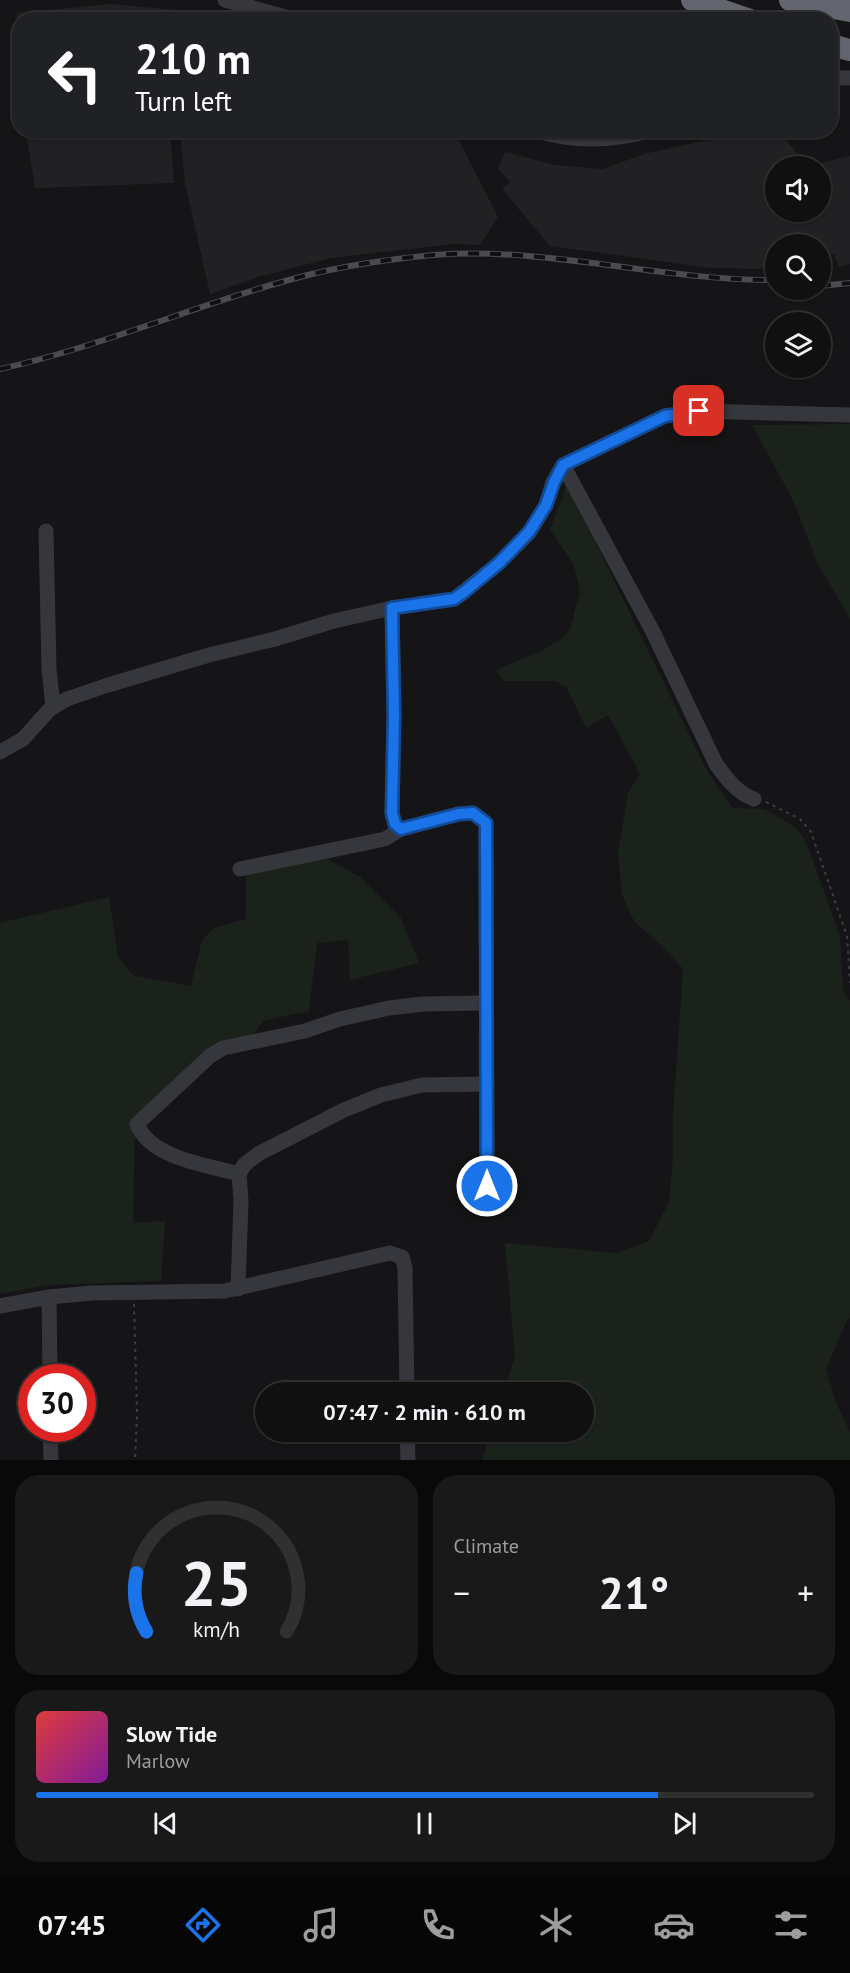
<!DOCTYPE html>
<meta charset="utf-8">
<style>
body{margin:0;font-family:"PT Sans",sans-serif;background:#19191a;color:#f1f3f6;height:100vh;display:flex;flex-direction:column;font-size:22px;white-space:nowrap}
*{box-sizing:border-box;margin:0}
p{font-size:20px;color:#9c9d9f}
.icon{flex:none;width:33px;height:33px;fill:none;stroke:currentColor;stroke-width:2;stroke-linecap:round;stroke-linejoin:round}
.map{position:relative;height:1460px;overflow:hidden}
.drawer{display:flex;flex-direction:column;gap:15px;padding:15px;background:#090909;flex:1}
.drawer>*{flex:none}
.top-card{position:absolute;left:12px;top:12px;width:826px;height:126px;border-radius:24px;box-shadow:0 2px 4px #0004,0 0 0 2px #303031;background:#202124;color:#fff;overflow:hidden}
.buttons{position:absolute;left:765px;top:156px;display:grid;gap:12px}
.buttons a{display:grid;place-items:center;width:66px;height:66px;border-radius:50%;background:#101011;box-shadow:0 2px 4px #0004,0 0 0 2px #303031;font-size:30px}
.speed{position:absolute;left:18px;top:1364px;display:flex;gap:12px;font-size:30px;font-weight:700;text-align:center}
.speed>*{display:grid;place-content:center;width:78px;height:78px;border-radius:50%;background:#101011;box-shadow:0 2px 4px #0004,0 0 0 2px #303031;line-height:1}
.speed .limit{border:9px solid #d22;background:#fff;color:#111}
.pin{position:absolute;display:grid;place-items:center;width:51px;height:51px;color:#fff;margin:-26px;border-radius:12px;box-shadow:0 3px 9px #0006}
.me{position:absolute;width:66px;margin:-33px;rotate:0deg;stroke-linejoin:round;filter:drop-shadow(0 0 4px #0008)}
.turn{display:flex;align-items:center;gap:21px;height:126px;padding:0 24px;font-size:27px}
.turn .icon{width:78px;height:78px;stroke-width:2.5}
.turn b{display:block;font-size:42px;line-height:51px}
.big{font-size:45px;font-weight:600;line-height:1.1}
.drawer .card{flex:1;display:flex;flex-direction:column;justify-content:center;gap:9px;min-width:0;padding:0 21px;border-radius:24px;background:#19191a}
.drawer .dial{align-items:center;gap:0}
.dial svg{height:156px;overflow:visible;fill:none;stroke:#303031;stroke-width:7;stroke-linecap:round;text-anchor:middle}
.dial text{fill:#f1f3f6;stroke:none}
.song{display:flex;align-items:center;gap:18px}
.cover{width:72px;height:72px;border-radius:9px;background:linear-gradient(135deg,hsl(0 70% 55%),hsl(290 70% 35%))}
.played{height:6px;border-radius:3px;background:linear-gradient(90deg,#1a73e8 80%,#303031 80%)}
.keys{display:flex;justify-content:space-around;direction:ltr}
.heat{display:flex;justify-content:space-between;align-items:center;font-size:33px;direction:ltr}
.drawer .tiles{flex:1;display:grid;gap:15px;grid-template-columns:1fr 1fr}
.card:last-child{grid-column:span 2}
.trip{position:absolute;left:255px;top:1382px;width:339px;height:60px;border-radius:30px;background:#101011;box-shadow:0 2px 4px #0004,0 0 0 2px #303031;font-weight:600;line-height:60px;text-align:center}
.dock{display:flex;height:96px;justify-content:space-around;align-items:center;background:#060607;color:#9c9d9f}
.dock .icon{width:42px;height:42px}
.dock .current{color:#1a73e8}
.dock b{font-size:27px;color:#f1f3f6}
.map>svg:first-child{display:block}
.built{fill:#212124;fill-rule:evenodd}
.green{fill:#1b221c}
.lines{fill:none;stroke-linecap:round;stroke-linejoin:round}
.path{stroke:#3c3e43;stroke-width:2;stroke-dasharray:3 4.5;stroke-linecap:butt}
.minor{stroke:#36373c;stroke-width:15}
.highway{stroke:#62656d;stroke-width:22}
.rail-casing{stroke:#494b51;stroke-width:6}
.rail{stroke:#101012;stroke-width:4;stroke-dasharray:11;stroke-linecap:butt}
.route-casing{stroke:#114b97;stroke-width:15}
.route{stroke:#1a73e8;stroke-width:10}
</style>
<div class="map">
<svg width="850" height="1460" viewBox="0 0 850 1460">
<rect width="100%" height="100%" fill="#151517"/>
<!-- built -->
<g class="built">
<polygon points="111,4 177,10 217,19 20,20 19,92 17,76 17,13"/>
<path d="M734,130L778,131L808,166L850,156V264L839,267L834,254L821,259L820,244H776L775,266L756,269L711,268L550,246L502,189L510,182L498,169L505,152L555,165L603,169L644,154L720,137ZM776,166H820V212H776Z"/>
<polygon points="26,131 170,131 174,183 35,188"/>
<polygon points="180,131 453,131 461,144 498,217 480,245 454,244 331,258 261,276 210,294 185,183"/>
</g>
<!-- green -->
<g class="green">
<polygon points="850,424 850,619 817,562 793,500 752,425"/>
<polygon points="567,484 707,771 733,808 765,809 796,828 805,839 840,936 843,990 850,1001 850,1318 847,1320 826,1369 836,1403 850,1432 850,1460 482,1460 491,1431 584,1431 584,1392 504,1392 515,1356 505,1243 616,1253 649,1241 669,1202 673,1159 673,1115 683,969 661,945 634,921 622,895 618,852 628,793 640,774 608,715 586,728 567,688 556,681 504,681 496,670 543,650 563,638 570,630 580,591 573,563 550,530"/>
<polygon points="326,858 360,877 401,918 419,963 350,980 348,940 317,943 309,1011 263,1021 254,1034 210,1051 135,1121 133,1223 165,1221 161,1281 49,1285 0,1294 0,923 109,897 118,957 134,976 191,986 202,940 214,928 246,919 246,873"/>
</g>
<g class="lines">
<!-- path -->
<g class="path">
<polyline points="766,802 800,819 811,832 847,936 850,983"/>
<polyline points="134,1304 137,1413 135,1460"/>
</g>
<!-- minor -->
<g class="minor">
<polyline points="225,0 296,20"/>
<polyline points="831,78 850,78"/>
<path d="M534,130C573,143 614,141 653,130"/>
<path d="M563,465L652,630L716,764C727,779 736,792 754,799"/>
<polyline points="46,531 49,669 53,707"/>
<polyline points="392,608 394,715 392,813 395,824 401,829 458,814 473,813 486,823 487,1186"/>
<polyline points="0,752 23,739 50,709 67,699 108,685 209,655 275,639 334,621 392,608 454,599 499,563 529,533 546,505 553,482 563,465 665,416 699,411 850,415"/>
<polyline points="240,869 385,839 401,829"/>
<path d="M239,1174C207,1165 150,1158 137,1124L210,1056L223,1048L305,1031L340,1019L389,1008L423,1004L486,1003"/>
<polyline points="238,1289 241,1201 239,1174 244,1165 258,1154 344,1110 381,1095 422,1085 487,1084"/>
<polyline points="49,1297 50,1377"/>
<polyline points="0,1306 49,1297 92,1293 225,1291 390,1253 402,1257 405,1268 407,1392"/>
<polyline points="50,1428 51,1460"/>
<polyline points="407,1431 408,1460"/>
</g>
<!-- highway -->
<g class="highway">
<polyline points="692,0 750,20"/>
<polyline points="790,0 850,11"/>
<polyline points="831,45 850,50"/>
</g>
<!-- rail casing -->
<g class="rail-casing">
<g id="rail">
<polyline points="820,286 850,283"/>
<path d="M0,369C105,346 204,301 308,275C348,265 391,259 433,255C548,246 661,281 776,280"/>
</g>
</g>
<!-- rail -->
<use href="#rail" class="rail"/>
</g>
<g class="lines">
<!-- route casing -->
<g class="route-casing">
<polyline id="route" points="487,1186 486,823 473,813 459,814 401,829 395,824 392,813 394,715 392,608 454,599 464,592 499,563 529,532 546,505 554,482 563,465 665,416 699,411"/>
</g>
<!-- route -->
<use href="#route" class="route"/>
</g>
</svg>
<div class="buttons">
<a><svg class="icon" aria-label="sound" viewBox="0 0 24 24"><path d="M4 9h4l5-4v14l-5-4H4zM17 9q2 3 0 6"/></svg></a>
<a><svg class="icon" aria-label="search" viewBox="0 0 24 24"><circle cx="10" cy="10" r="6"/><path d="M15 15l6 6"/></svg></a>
<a><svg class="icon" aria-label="layers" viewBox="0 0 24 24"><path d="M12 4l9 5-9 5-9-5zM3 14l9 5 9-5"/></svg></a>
</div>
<div class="speed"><div class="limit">30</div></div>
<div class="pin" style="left:699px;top:411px;background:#d93025"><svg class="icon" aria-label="arrive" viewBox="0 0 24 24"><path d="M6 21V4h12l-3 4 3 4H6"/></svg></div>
<svg class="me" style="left:487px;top:1186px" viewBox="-20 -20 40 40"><circle r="17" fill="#1a73e8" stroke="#fff" stroke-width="3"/><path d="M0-11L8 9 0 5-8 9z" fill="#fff"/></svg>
<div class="trip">07:47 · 2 min · 610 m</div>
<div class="top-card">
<div class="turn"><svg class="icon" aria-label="left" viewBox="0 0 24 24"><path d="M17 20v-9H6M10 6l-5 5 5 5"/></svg><div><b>210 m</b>Turn left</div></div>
</div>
</div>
<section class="drawer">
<div class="tiles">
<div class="card dial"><svg viewBox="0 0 100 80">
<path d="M14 69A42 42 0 1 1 86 69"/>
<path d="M14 69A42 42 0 0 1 9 39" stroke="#1a73e8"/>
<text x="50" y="56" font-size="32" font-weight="700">25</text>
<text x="50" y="72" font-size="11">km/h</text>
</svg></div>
<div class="card"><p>Climate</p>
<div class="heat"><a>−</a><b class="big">21°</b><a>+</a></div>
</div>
<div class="card">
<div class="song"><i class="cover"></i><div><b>Slow Tide</b><p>Marlow</p></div></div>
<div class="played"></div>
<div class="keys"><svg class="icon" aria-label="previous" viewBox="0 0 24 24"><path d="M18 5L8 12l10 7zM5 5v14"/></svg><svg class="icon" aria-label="pause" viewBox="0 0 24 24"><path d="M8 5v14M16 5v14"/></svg><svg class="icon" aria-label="next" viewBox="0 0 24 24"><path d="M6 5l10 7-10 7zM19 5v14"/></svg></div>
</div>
</div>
</section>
<nav class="dock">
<b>07:45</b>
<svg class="icon current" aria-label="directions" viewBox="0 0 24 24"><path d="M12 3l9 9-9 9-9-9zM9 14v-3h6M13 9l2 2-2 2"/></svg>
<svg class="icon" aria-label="music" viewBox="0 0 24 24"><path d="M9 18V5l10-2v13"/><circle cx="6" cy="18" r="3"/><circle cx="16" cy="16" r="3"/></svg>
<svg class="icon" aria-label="phone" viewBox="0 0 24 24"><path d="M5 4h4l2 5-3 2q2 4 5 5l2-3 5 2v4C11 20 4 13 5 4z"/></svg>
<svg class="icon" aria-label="climate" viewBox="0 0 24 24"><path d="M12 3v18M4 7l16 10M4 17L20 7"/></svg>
<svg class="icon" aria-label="car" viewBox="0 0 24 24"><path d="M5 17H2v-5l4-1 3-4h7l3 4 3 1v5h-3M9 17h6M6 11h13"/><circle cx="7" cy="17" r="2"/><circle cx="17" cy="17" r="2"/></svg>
<svg class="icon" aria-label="filters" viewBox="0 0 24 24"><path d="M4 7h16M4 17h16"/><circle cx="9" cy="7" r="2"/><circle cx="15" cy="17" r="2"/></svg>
</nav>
